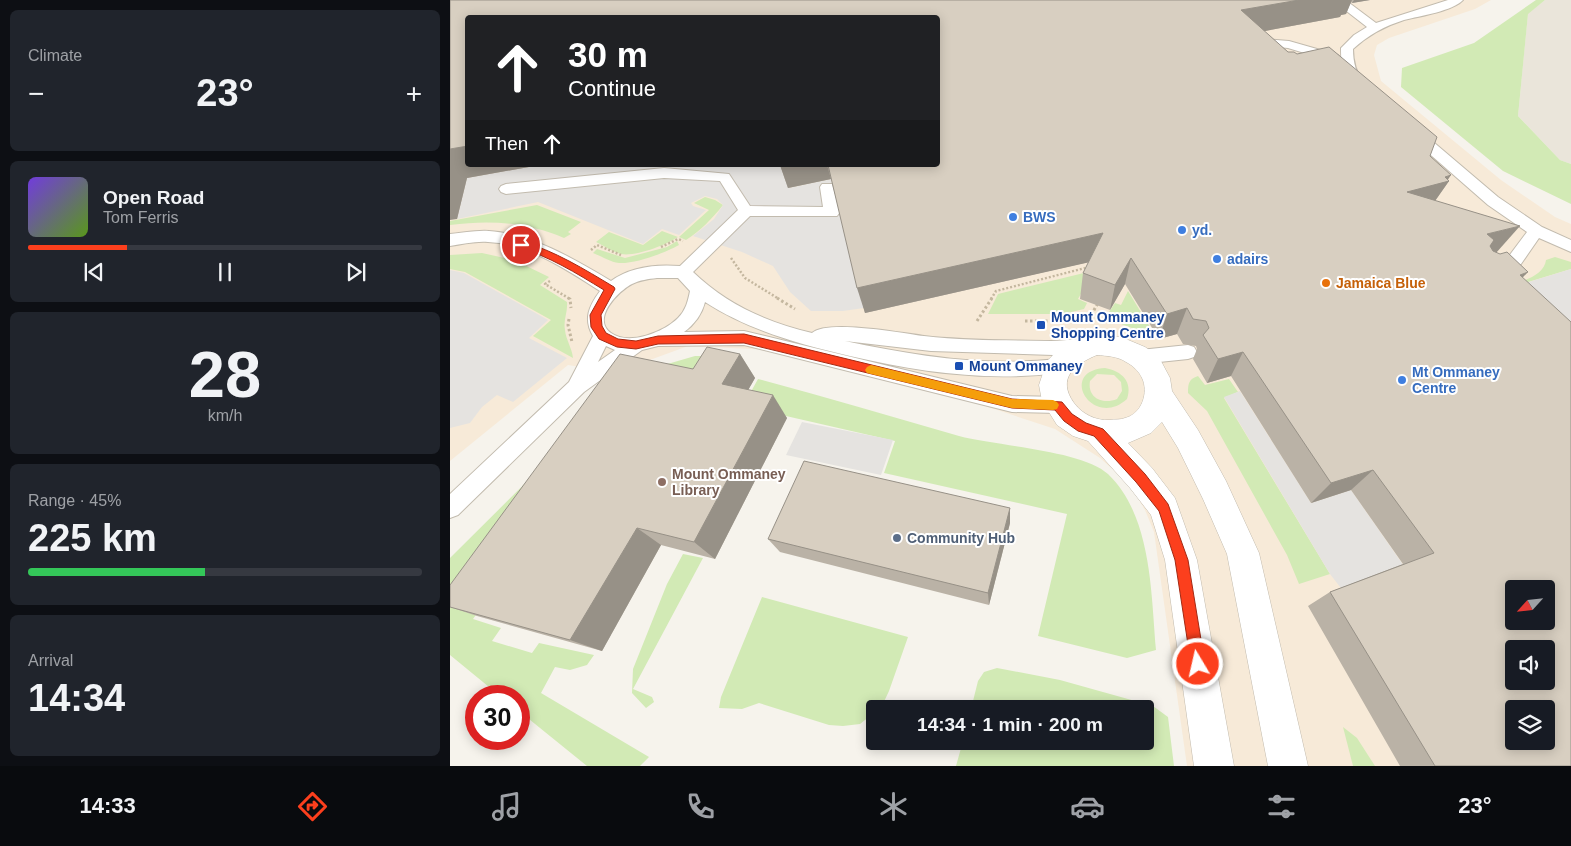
<!DOCTYPE html>
<meta charset="utf-8">
<style>
body{margin:0;font-family:Helvetica,sans-serif;background:#20242c;color:#f1f3f6;height:100vh;display:flex;flex-direction:column;font-size:19px;white-space:nowrap}
*{box-sizing:border-box;margin:0}
p{font-size:16px;color:#9ea1a6}
.icon{flex:none;width:28px;height:28px;fill:none;stroke:currentColor;stroke-width:2;stroke-linecap:round;stroke-linejoin:round}
.map{position:relative;flex:1;overflow:hidden}
.side{display:flex;flex-direction:column;gap:10px;padding:10px;background:#0d0f14;width:450px}
.side>*{flex:none}
.hud{position:absolute;left:15px;top:15px;width:475px;height:152px;border-radius:5px;box-shadow:0 2px 12px #0003;background:#202124;color:#fff;overflow:hidden}
.needle{width:32px;rotate:243deg}
.controls{position:absolute;left:1055px;top:580px;display:grid;gap:10px}
.controls a{display:grid;place-items:center;width:50px;height:50px;border-radius:5px;background:#171b24;box-shadow:0 2px 12px #0003;font-size:25px}
.speed{position:absolute;left:15px;top:685px;display:flex;gap:10px;font-size:25px;font-weight:700;text-align:center}
.speed>*{display:grid;place-content:center;width:65px;height:65px;border-radius:50%;background:#171b24;box-shadow:0 2px 12px #0003;line-height:1}
.speed .limit{border:8px solid #d22;background:#fff;color:#111}
.pin{position:absolute;display:grid;place-items:center;width:42px;height:42px;color:#fff;margin:-21px;border:2px solid #fff;border-radius:50%;box-shadow:0 1px 5px #0007}
.me{position:absolute;width:55px;margin:-28px;rotate:351deg;stroke-linejoin:round;filter:drop-shadow(0 0 4px #0008)}
.turn{display:flex;align-items:center;gap:18px;height:105px;padding:0 20px;font-size:22px}
.turn .icon{width:65px;height:65px;stroke-width:2.5}
.turn b{display:block;font-size:35px;line-height:42px}
.then{display:flex;align-items:center;height:48px;padding:0 20px;background:#0003;gap:10px;font-size:19px}
.big{font-size:38px;font-weight:700;line-height:1.1}
.side .card{flex:1;display:flex;flex-direction:column;justify-content:center;gap:8px;min-width:0;padding:0 18px;border-radius:8px;background:#20242c}
.side .dial{align-items:center;gap:0}
.dial b{font-size:65px;line-height:1}
.song{display:flex;align-items:center;gap:15px}
.cover{width:60px;height:60px;border-radius:8px;background:linear-gradient(135deg,hsl(260 70% 55%),hsl(90 70% 35%))}
.played{height:5px;border-radius:2px;background:linear-gradient(90deg,#fc3f1d 25%,#363941 25%)}
.keys{display:flex;justify-content:space-around;direction:ltr}
.heat{display:flex;justify-content:space-between;align-items:center;font-size:28px;direction:ltr}
.charge{height:8px;border-radius:4px;background:linear-gradient(90deg,#34c759 45%,#363941 0)}
.trip{position:absolute;left:416px;top:700px;width:288px;height:50px;border-radius:5px;background:#171b24;box-shadow:0 2px 12px #0003;font-weight:700;line-height:50px;text-align:center}
.tab-bar{display:flex;height:80px;justify-content:space-around;align-items:center;background:#090b0e;color:#9ea1a6}
.tab-bar .icon{width:35px;height:35px}
.tab-bar .current{color:#fc3f1d}
.tab-bar b{font-size:22px;color:#f1f3f6}
main{display:flex;flex:1;min-height:0}
.map>svg:first-child{display:block}
.residential{fill:#eae5da}
.commercial{fill:#f7ead8;fill-rule:evenodd}
.green{fill:#d2eab5;fill-rule:evenodd}
.parking{fill:#e5e3e0}
.lines{fill:none;stroke-linecap:round;stroke-linejoin:round}
.lane-casing{stroke:#c2bbae;stroke-width:2}
.street-casing{stroke:#c2bbae;stroke-width:1}
.path-far1{stroke:#c4b79f;stroke-width:2.5;stroke-dasharray:2 2;stroke-linecap:butt}
.path{stroke:#c4b79f;stroke-width:3;stroke-dasharray:2.5 2.5;stroke-linecap:butt}
.lane{fill:#fff;fill-rule:evenodd}
.street{fill:#fff;fill-rule:evenodd}
.wall{fill:#bab2a6}
.shaded-wall{fill:#979187}
.building{fill:#d8cfc1;stroke:#979187;fill-rule:evenodd}
.route{fill:#fc3f1d;stroke:#a42913}
.slow{fill:#f59e0b}
.shop-dot{fill:#3f7fe0;stroke:#fff;stroke-width:2}
.food-dot{fill:#e8710a;stroke:#fff;stroke-width:2}
.transit-dot{fill:#1a4fb4;stroke:#fff;stroke-width:2}
.education-dot{fill:#8d6e63;stroke:#fff;stroke-width:2}
.service-dot{fill:#5c6f8a;stroke:#fff;stroke-width:2}
.labels{text-anchor:middle;dominant-baseline:central;stroke-width:4;stroke-linejoin:round;paint-order:stroke}
.shop-label{font-size:14px;font-weight:bold;fill:#366cbe;stroke:#fff;text-anchor:start}
.food-label{font-size:14px;font-weight:bold;fill:#c56008;stroke:#fff;text-anchor:start}
.transit-label{font-size:14px;font-weight:bold;fill:#164399;stroke:#fff;text-anchor:start}
.education-label{font-size:14px;font-weight:bold;fill:#785e54;stroke:#fff;text-anchor:start}
.service-label{font-size:14px;font-weight:bold;fill:#4e5e75;stroke:#fff;text-anchor:start}
</style>
<main>
<section class="side">
<div class="card"><p>Climate</p>
<div class="heat"><a>−</a><b class="big">23°</b><a>+</a></div>
</div>
<div class="card">
<div class="song"><i class="cover"></i><div><b>Open Road</b><p>Tom Ferris</p></div></div>
<div class="played"></div>
<div class="keys"><svg class="icon" aria-label="previous" viewBox="0 0 24 24"><path d="M18 5L8 12l10 7zM5 5v14"/></svg><svg class="icon" aria-label="pause" viewBox="0 0 24 24"><path d="M8 5v14M16 5v14"/></svg><svg class="icon" aria-label="next" viewBox="0 0 24 24"><path d="M6 5l10 7-10 7zM19 5v14"/></svg></div>
</div>
<div class="card dial"><b>28</b><p>km/h</p></div>
<div class="card"><p>Range · 45%</p><b class="big">225 km</b><div class="charge"></div></div>
<div class="card"><p>Arrival</p><b class="big">14:34</b></div>
</section>
<div class="map">
<svg width="1121" height="766" viewBox="0 0 1121 766">
<rect width="100%" height="100%" fill="#f6f3ec"/>
<!-- residential -->
<polygon class="residential" points="1095,0 1121,0 1121,164 1110,160 1068,116 1078,13"/>
<!-- commercial -->
<path class="commercial" d="M0,0H1041L1025,9L939,38L927,45L924,55L931,81L1051,180L1105,217L1121,224V766H737L704,532L695,510L680,485L650,458L605,429L502,395L323,350L238,346L189,364L174,374L118,365L0,461ZM18,18H488V165H18ZM1064,589H1096V621H1064ZM1064,649H1096V681H1064ZM1064,709H1096V741H1064Z"/>
<!-- green -->
<g class="green">
<polygon points="1086,0 1095,0 1078,14 1068,116 1110,160 1121,164 1121,204 1053,171 951,87 952,68 1024,43"/>
<path d="M255,197L265,200L273,205C262,219 250,231 236,240L229,237L259,210L244,203Z"/>
<path d="M87,205L131,222L118,232L121,234L114,238C76,222 41,220 0,225V221Z"/>
<path d="M212,231L228,237C216,245 185,257 171,254C163,252 154,246 146,242L159,232L193,245Z"/>
<path d="M227,241L229,245C215,253 185,264 169,263C160,262 151,256 143,253L147,249L175,258L217,247Z"/>
<path d="M32,253L64,260L99,277L90,285L117,302C118,312 113,320 115,330C116,340 122,348 123,358L83,336L101,320L15,272L0,269V255Z"/>
<path d="M1105,257L1121,262V269L1049,291L1046,289C1061,284 1094,279 1096,260Z"/>
<polygon points="638,272 642,274 628,299 637,303 634,309 613,314 538,314 548,294"/>
<polygon points="678,291 706,337 655,318 665,303 671,305"/>
<polygon points="245,356 264,356 243,387 190,377 23,619 51,628 42,641 82,653 89,643 144,655 137,665 120,670 105,667 91,693 199,757 190,766 137,766 69,711 69,696 50,696 0,655 0,558 174,385 190,372"/>
<path d="M655,368C672,371 683,382 677,399C643,430 607,371 655,368ZM647,374L664,375L671,382L672,391L667,399C653,405 637,398 640,381Z"/>
<path d="M748,376L755,385L779,379L788,392L774,398L880,574L849,584L837,555L757,411L738,393C738,383 739,379 748,376Z"/>
<path d="M308,379C375,397 442,417 509,436C546,446 632,450 658,474C702,516 701,594 706,650L677,658L588,636L617,514L434,473L445,441L293,406Z"/>
<polygon points="233,554 253,558 183,689 202,697 204,702 196,708 182,693 183,669 217,584"/>
<polygon points="312,597 458,637 439,691 431,708 425,709 425,712 410,724 393,726 379,725 309,703 292,709 269,708 271,697"/>
<polygon points="547,668 610,680 703,706 718,717 724,766 506,766 513,741 695,741 695,709 521,709 528,681 534,672"/>
<polygon points="893,727 907,738 925,766 903,766"/>
</g>
<!-- parking -->
<g class="parking">
<polygon points="90,165 333,165 339,188 381,179 414,308 393,311 361,311 340,292 323,266 292,252 243,236 264,219 273,205 267,199 255,196 241,203 243,206 256,210 229,235 212,229 193,244 88,202 7,219 17,178"/>
<polygon points="1121,269 1121,376 1047,292"/>
<polygon points="0,270 14,273 98,320 79,338 117,358 63,402 47,395 32,407 20,423 0,428"/>
<polygon points="790,391 861,503 901,490 956,569 894,592 880,574 774,397"/>
<polygon points="352,422 443,440 431,475 336,455"/>
</g>
<g class="lines">
<!-- lane casing -->
<g class="lane-casing">
<g id="lane">
<path d="M998,0H1013C1003,11 970,16 954,20C935,26 918,35 903,49C903,63 906,73 914,84L908,88C892,84 891,61 891,48L904,35L917,27L890,6L889,4L890,2H898L926,23Z"/>
<polygon points="803,38 839,41 888,55 890,58 884,62 838,48 799,44 797,42 799,40"/>
<polygon points="963,128 968,129 1048,197 1092,227 1121,240 1121,252 1089,238 1071,264 1041,275 1035,273 1033,269 1035,265 1059,256 1077,232 1038,205 958,135 956,132 958,129"/>
<path d="M214,168L279,174L300,206L373,207L370,187L372,184H382L390,212L387,216H300L243,272C276,304 318,323 362,333C377,319 452,333 474,336C516,341 559,340 601,341C614,341 629,337 642,341L645,346L642,351L603,355L481,351L395,341C466,356 535,367 608,359L615,361L617,366L615,371L608,373C537,382 470,372 400,356C349,344 300,331 255,302C252,314 244,325 234,332L294,331L562,396L608,397L615,399L618,405L615,411L608,413L562,412L294,345L208,346L192,350L134,392L8,515L0,518V494L119,382L143,336C133,319 139,306 150,291C117,270 79,244 38,242C26,241 13,244 0,246V234C13,233 26,230 39,231C83,234 124,259 161,281C180,267 206,264 230,266L288,210L270,181L214,178L56,194L51,192L49,189L51,186L56,184ZM207,278H228L240,291C238,301 236,310 228,318C214,332 179,346 161,333C141,319 168,291 182,284C190,280 198,279 207,278ZM156,346L165,350L148,362Z"/>
<polygon points="738,345 744,347 747,352 744,357 738,359 690,364 684,362 681,357 684,352 690,350"/>
</g>
</g>
<!-- street casing -->
<g class="street-casing">
<path id="street" d="M645,335L671,337L695,347L704,353L711,361L720,378L722,391L748,430L776,481L809,553L858,766H818L777,554L753,499L728,448L712,422L701,433L678,443L702,468L725,498L747,560L784,766H744L715,560L701,515L680,488L638,441L623,436L607,425L592,401L589,385L597,361L611,347ZM647,355C657,356 667,356 676,362C682,365 689,371 692,378C699,392 692,414 675,418C671,420 665,419 660,420C646,421 632,414 624,403C606,378 625,364 647,355Z"/>
</g>
<!-- path-far1 -->
<g class="path-far1">
<polyline points="211,247 228,239 233,241"/>
<polyline points="141,250 147,245 171,255"/>
<polyline points="281,258 295,278 329,299"/>
<polyline points="100,281 95,284 120,299"/>
<polyline points="541,299 546,291 635,268"/>
</g>
<!-- path -->
<g class="path">
<polyline points="118,298 120,299 121,308"/>
<polyline points="327,298 345,309"/>
<polyline points="119,319 118,325 122,342"/>
<polyline points="639,319 648,303"/>
<polyline points="527,321 542,298"/>
<polyline points="575,321 608,321"/>
</g>
<!-- lane -->
<use href="#lane" class="lane"/>
<!-- street -->
<use href="#street" class="street"/>
</g>
<!-- wall -->
<g class="wall">
<polygon points="0,0 920,0 902,3 901,2 896,14 891,15 890,17 814,31 838,52 980,156 999,181 985,201 1046,253 1073,278 1121,766 950,766 858,606 880,592 953,564 901,490 861,503 781,376 757,383 743,359 747,349 746,346 733,344 727,334 709,339 675,284 660,310 630,299 633,273 639,262 415,313 382,181 381,179 338,188 330,165 488,165 488,18 18,165 90,165 17,178 7,219"/>
<polygon points="290,354 305,378 298,390 337,418 265,559 211,545 152,651 27,616 0,607 243,369"/>
<polygon points="560,508 560,523 539,605 330,552 318,539"/>
</g>
<!-- shaded-wall -->
<g class="shaded-wall">
<polygon points="848,0 902,0 896,14 891,15 890,17 783,37 791,10"/>
<polygon points="904,0 920,0 902,3"/>
<polygon points="18,146 18,165 90,165 17,178 7,219 0,220 0,149"/>
<polygon points="330,165 377,165 381,179 338,188"/>
<polygon points="1001,175 997,181 999,181 980,208 957,192 995,177"/>
<polygon points="1070,226 1046,253 1015,261 1037,234"/>
<polygon points="653,233 649,260 415,313 407,288"/>
<polygon points="681,258 675,284 660,310 665,285"/>
<polygon points="1078,272 1053,298 1070,275"/>
<polygon points="737,308 727,334 709,339 717,314"/>
<polygon points="793,352 781,376 757,383 768,359"/>
<polygon points="290,354 305,378 288,408 272,384"/>
<polygon points="323,395 337,418 265,559 244,542"/>
<polygon points="923,470 901,490 861,503 881,483"/>
<polygon points="560,508 560,523 539,605 538,593"/>
<polygon points="187,528 211,545 152,651 120,640"/>
</g>
<!-- building -->
<g class="building">
<path d="M0,0H849L791,10L838,52H844L847,54L879,47L987,137L980,156L1001,175L995,177L999,181L957,192L1070,226L1037,234L1044,240L1040,246L1043,251L1050,254L1057,252L1078,272L1070,275L1121,322V766H985L880,592L984,553L923,470L881,483L793,352L768,359L753,335L759,328L756,321L743,319L737,308L717,314L681,258L665,285L633,273L653,233L407,288L378,165H488V18H18V146L0,149ZM1064,589H1096V621H1064ZM1064,649H1096V681H1064ZM1064,709H1096V741H1064Z"/>
<polygon points="257,347 290,354 272,384 323,395 244,542 187,528 120,640 0,607 0,585 170,354 243,369"/>
<polygon points="354,461 560,508 538,593 318,539"/>
</g>
<!-- route -->
<path class="route" d="M71,241C105,251 134,269 164,287L165,289L151,315L152,326L156,333L168,339L186,341L208,336L294,334L562,399L612,402L622,414L636,423L653,429L695,474L718,504L738,560L755,664L753,669L748,671L743,669L741,664L725,560L709,511L686,482L644,436L628,431L614,421L605,410L562,408L294,343L208,344L186,349L167,347L149,339L141,327L140,315L154,290C126,273 99,256 67,247V242Z"/>
<!-- slow -->
<polygon class="slow" points="421,365 562,399 603,400 607,402 609,405 607,409 603,410 562,408 417,373 415,370 417,367"/>
<!-- markers -->
<g class="shop-dot">
<circle cx="563" cy="217" r="5"/>
<circle cx="732" cy="230" r="5"/>
<circle cx="767" cy="259" r="5"/>
<circle cx="952" cy="380" r="5"/>
</g>
<circle class="food-dot" cx="876" cy="283" r="5"/>
<g class="transit-dot">
<rect x="586" y="320" width="10" height="10" rx="2.5"/>
<rect x="504" y="361" width="10" height="10" rx="2.5"/>
</g>
<circle class="education-dot" cx="212" cy="482" r="5"/>
<circle class="service-dot" cx="447" cy="538" r="5"/>
<g class="labels">
<!-- shop labels -->
<g class="shop-label">
<text x="573" y="217">BWS</text>
<text x="742" y="230">yd.</text>
<text x="777" y="259">adairs</text>
<text x="962" y="372">Mt Ommaney<tspan x="962" dy="16">Centre</tspan></text>
</g>
<!-- food labels -->
<g class="food-label">
<text x="886" y="283">Jamaica Blue</text>
</g>
<!-- transit labels -->
<g class="transit-label">
<text x="601" y="317">Mount Ommaney<tspan x="601" dy="16">Shopping Centre</tspan></text>
<text x="519" y="366">Mount Ommaney</text>
</g>
<!-- education labels -->
<g class="education-label">
<text x="222" y="474">Mount Ommaney<tspan x="222" dy="16">Library</tspan></text>
</g>
<!-- service labels -->
<g class="service-label">
<text x="457" y="538">Community Hub</text>
</g>
</g>
</svg>
<div class="controls">
<a><svg class="needle" viewBox="-14 -14 28 28"><path d="M0-13l5 13h-10z" fill="#e53935"/><path d="M0 13l5-13h-10z" fill="#9ea1a6"/></svg></a>
<a><svg class="icon" aria-label="sound" viewBox="0 0 24 24"><path d="M4 9h4l5-4v14l-5-4H4zM17 9q2 3 0 6"/></svg></a>
<a><svg class="icon" aria-label="layers" viewBox="0 0 24 24"><path d="M12 4l9 5-9 5-9-5zM3 14l9 5 9-5"/></svg></a>
</div>
<div class="speed"><div class="limit">30</div></div>
<div class="pin" style="left:71px;top:245px;background:#d93025"><svg class="icon" aria-label="arrive" viewBox="0 0 24 24"><path d="M6 21V4h12l-3 4 3 4H6"/></svg></div>
<svg class="me" style="left:748px;top:664px" viewBox="-20 -20 40 40"><circle r="17" fill="#fc3f1d" stroke="#fff" stroke-width="3"/><path d="M0-11L8 9 0 5-8 9z" fill="#fff"/></svg>
<div class="trip">14:34 · 1 min · 200 m</div>
<div class="hud">
<div class="turn"><svg class="icon" aria-label="ahead" viewBox="0 0 24 24"><path d="M12 20V5M6 11l6-6 6 6"/></svg><div><b>30 m</b>Continue</div></div>
<div class="then">Then<svg class="icon" aria-label="ahead" viewBox="0 0 24 24"><path d="M12 20V5M6 11l6-6 6 6"/></svg></div>
</div>
</div>
</main>
<nav class="tab-bar">
<b>14:33</b>
<svg class="icon current" aria-label="directions" viewBox="0 0 24 24"><path d="M12 3l9 9-9 9-9-9zM9 14v-3h6M13 9l2 2-2 2"/></svg>
<svg class="icon" aria-label="music" viewBox="0 0 24 24"><path d="M9 18V5l10-2v13"/><circle cx="6" cy="18" r="3"/><circle cx="16" cy="16" r="3"/></svg>
<svg class="icon" aria-label="phone" viewBox="0 0 24 24"><path d="M5 4h4l2 5-3 2q2 4 5 5l2-3 5 2v4C11 20 4 13 5 4z"/></svg>
<svg class="icon" aria-label="climate" viewBox="0 0 24 24"><path d="M12 3v18M4 7l16 10M4 17L20 7"/></svg>
<svg class="icon" aria-label="car" viewBox="0 0 24 24"><path d="M5 17H2v-5l4-1 3-4h7l3 4 3 1v5h-3M9 17h6M6 11h13"/><circle cx="7" cy="17" r="2"/><circle cx="17" cy="17" r="2"/></svg>
<svg class="icon" aria-label="filters" viewBox="0 0 24 24"><path d="M4 7h16M4 17h16"/><circle cx="9" cy="7" r="2"/><circle cx="15" cy="17" r="2"/></svg>
<b>23°</b>
</nav>
